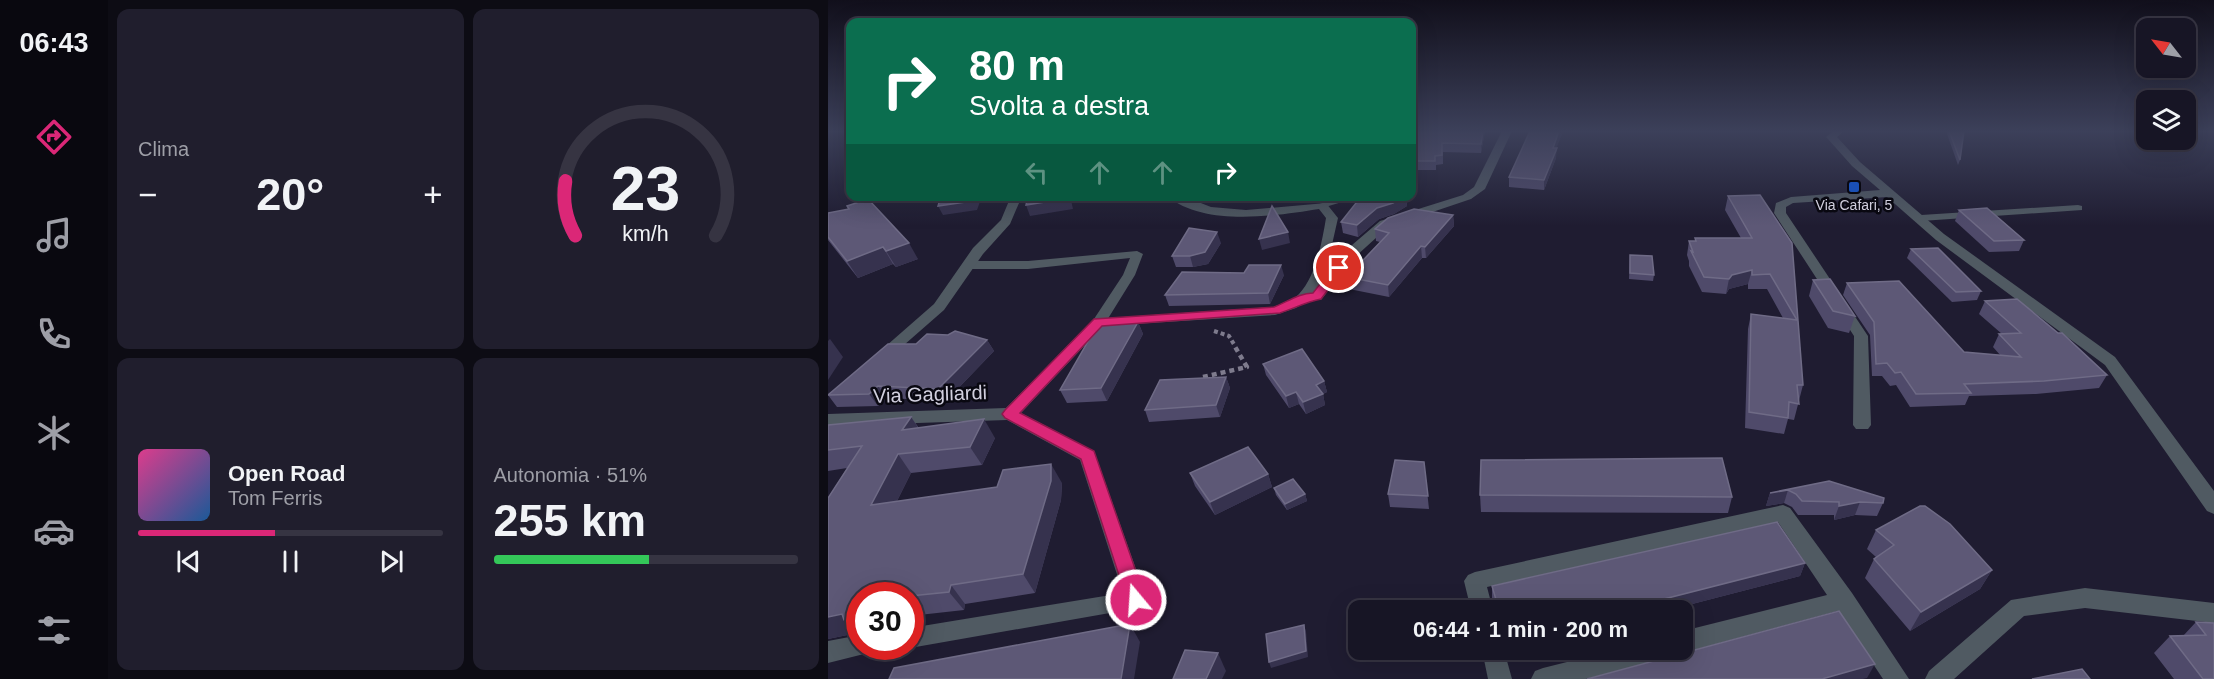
<!DOCTYPE html>
<html lang="it">
<meta charset="utf-8">
<style>
body{margin:0;font-family:Helvetica,sans-serif;background:#201e2d;color:#f1f3f6;height:100vh;display:flex;flex-direction:column;font-size:22px;white-space:nowrap}
*{box-sizing:border-box;margin:0}
p{font-size:20px;color:#9e9fa7}
.icon{flex:none;width:33px;height:33px;fill:none;stroke:currentColor;stroke-width:2;stroke-linecap:round;stroke-linejoin:round}
.map{position:relative;flex:1;overflow:hidden}
.panel{display:flex;flex-direction:column;gap:9px;padding:9px;background:#0d0c14;width:720px}
.panel>*{flex:none}
.banner{position:absolute;left:18px;top:18px;width:570px;height:183px;border-radius:12px;box-shadow:0 6px 24px #0002,0 0 0 2px #363442;background:#0b6e4f;color:#fff;overflow:hidden}
.needle{width:39px;rotate:301deg}
.controls{position:absolute;left:1308px;top:18px;display:grid;gap:12px}
.controls a{display:grid;place-items:center;width:60px;height:60px;border-radius:12px;background:#171525;box-shadow:0 6px 24px #0002,0 0 0 2px #363442;font-size:30px}
.speed{position:absolute;left:18px;top:582px;display:flex;gap:12px;font-size:30px;font-weight:700;text-align:center}
.speed>*{display:grid;place-content:center;width:78px;height:78px;border-radius:50%;background:#171525;box-shadow:0 6px 24px #0002,0 0 0 2px #363442;line-height:1}
.speed .limit{border:9px solid #d22;background:#fff;color:#111}
.pin{position:absolute;display:grid;place-items:center;width:51px;height:51px;color:#fff;margin:-26px;border:3px solid #fff;border-radius:50%;box-shadow:0 2px 6px #0007}
.me{position:absolute;width:66px;margin:-33px;rotate:342deg;stroke-linejoin:round;filter:drop-shadow(0 0 4px #0008)}
.turn{display:flex;align-items:center;gap:21px;height:126px;padding:0 24px;font-size:27px}
.turn .icon{width:78px;height:78px;stroke-width:2.5}
.turn b{display:block;font-size:42px;line-height:51px}
.lanes{display:flex;align-items:center;height:57px;padding:0 24px;background:#0003;justify-content:center;gap:30px;direction:ltr}
.lanes .off{opacity:.35}
.big{font-size:45px;font-weight:700;line-height:1.1}
.panel .card{flex:1;display:flex;flex-direction:column;justify-content:center;gap:9px;min-width:0;padding:0 21px;border-radius:12px;background:#201e2d}
.panel .dial{align-items:center;gap:0}
.dial svg{height:156px;overflow:visible;fill:none;stroke:#363442;stroke-width:7;stroke-linecap:round;text-anchor:middle}
.dial text{fill:#f1f3f6;stroke:none}
.song{display:flex;align-items:center;gap:18px}
.cover{width:72px;height:72px;border-radius:9px;background:linear-gradient(135deg,hsl(330 70% 55%),hsl(210 70% 35%))}
.played{height:6px;border-radius:3px;background:linear-gradient(90deg,#db2777 45%,#363442 45%)}
.keys{display:flex;justify-content:space-around;direction:ltr}
.heat{display:flex;justify-content:space-between;align-items:center;font-size:33px;direction:ltr}
.charge{height:9px;border-radius:4px;background:linear-gradient(90deg,#34c759 51%,#363442 0)}
.panel .tiles{flex:1;display:grid;gap:9px;grid-template-columns:repeat(2,1fr)}
.trip{position:absolute;left:520px;top:600px;width:345px;height:60px;border-radius:12px;background:#171525;box-shadow:0 6px 24px #0002,0 0 0 2px #363442;font-weight:700;line-height:60px;text-align:center}
main{display:flex;flex:1;min-height:0}
.tab-bar{display:flex;flex-direction:column;width:108px;justify-content:space-around;align-items:center;background:#09080f;color:#9e9fa7}
.tab-bar .icon{width:42px;height:42px}
.tab-bar .current{color:#db2777}
.tab-bar b{font-size:27px;color:#f1f3f6}
.map>svg:first-child{display:block}
.lines{fill:none;stroke-linecap:round;stroke-linejoin:round}
.path-far1{stroke:#7e7b8d;stroke-width:4;stroke-dasharray:4 3;stroke-linecap:butt}
.path{stroke:#7e7b8d;stroke-width:4.5;stroke-dasharray:5 4;stroke-linecap:butt}
.service{fill:#505a62;fill-rule:evenodd}
.minor{fill:#505a62;fill-rule:evenodd}
.wall{fill:#4f4a6a}
.shaded-wall{fill:#36324e}
.building{fill:#5d5876;stroke:#6f6b86;stroke-width:1.5}
.route{fill:#db2777;stroke:#8e194d;stroke-width:1.5}
.transit-dot{fill:#1a4fb4;stroke:#090811;stroke-width:2}
.labels{text-anchor:middle;dominant-baseline:central;stroke-width:5;stroke-linejoin:round;paint-order:stroke}
.far-poi-label{font-size:14px;fill:#d1cfde;stroke:#090811}
.near-street-label{font-size:20px;fill:#d1cfde;stroke:#090811}
</style>
<main>
<nav class="tab-bar">
<b>06:43</b>
<svg class="icon current" aria-label="directions" viewBox="0 0 24 24"><path d="M12 3l9 9-9 9-9-9zM9 14v-3h6M13 9l2 2-2 2"/></svg>
<svg class="icon" aria-label="music" viewBox="0 0 24 24"><path d="M9 18V5l10-2v13"/><circle cx="6" cy="18" r="3"/><circle cx="16" cy="16" r="3"/></svg>
<svg class="icon" aria-label="phone" viewBox="0 0 24 24"><path d="M5 4h4l2 5-3 2q2 4 5 5l2-3 5 2v4C11 20 4 13 5 4z"/></svg>
<svg class="icon" aria-label="climate" viewBox="0 0 24 24"><path d="M12 3v18M4 7l16 10M4 17L20 7"/></svg>
<svg class="icon" aria-label="car" viewBox="0 0 24 24"><path d="M5 17H2v-5l4-1 3-4h7l3 4 3 1v5h-3M9 17h6M6 11h13"/><circle cx="7" cy="17" r="2"/><circle cx="17" cy="17" r="2"/></svg>
<svg class="icon" aria-label="filters" viewBox="0 0 24 24"><path d="M4 7h16M4 17h16"/><circle cx="9" cy="7" r="2"/><circle cx="15" cy="17" r="2"/></svg>
</nav>
<section class="panel">
<div class="tiles">
<div class="card"><p>Clima</p>
<div class="heat"><a>−</a><b class="big">20°</b><a>+</a></div>
</div>
<div class="card dial"><svg viewBox="0 0 100 80">
<path d="M14 69A42 42 0 1 1 86 69"/>
<path d="M14 69A42 42 0 0 1 9 41" stroke="#db2777"/>
<text x="50" y="56" font-size="32" font-weight="700">23</text>
<text x="50" y="72" font-size="11">km/h</text>
</svg></div>
<div class="card">
<div class="song"><i class="cover"></i><div><b>Open Road</b><p>Tom Ferris</p></div></div>
<div class="played"></div>
<div class="keys"><svg class="icon" aria-label="previous" viewBox="0 0 24 24"><path d="M18 5L8 12l10 7zM5 5v14"/></svg><svg class="icon" aria-label="pause" viewBox="0 0 24 24"><path d="M8 5v14M16 5v14"/></svg><svg class="icon" aria-label="next" viewBox="0 0 24 24"><path d="M6 5l10 7-10 7zM19 5v14"/></svg></div>
</div>
<div class="card"><p>Autonomia · 51%</p><b class="big">255 km</b><div class="charge"></div></div>
</div>
</section>
<div class="map">
<svg width="1386" height="679" viewBox="0 0 1386 679">
<rect width="100%" height="100%" fill="#1f1c31"/>
<g class="lines">
<!-- path-far1 -->
<polyline class="path-far1" points="386,331 401,336 407,346"/>
<!-- path -->
<polyline class="path" points="375,377 419,367 406,345"/>
<!-- service -->
<g class="service">
<polygon points="515,196 534,196 494,208 489,205"/>
<polygon points="1250,205 1254,206 1254,210 1093,221 1088,218 1093,215"/>
<polygon points="309,251 315,254 307,275 276,325 271,326 264,322 295,275 302,258 200,269 140,269 134,265 140,261 200,261"/>
</g>
<!-- minor -->
<g class="minor">
<path d="M674,131H684L657,189L643,199L560,227L527,257L493,300H480L468,308L447,315L275,326L193,413L266,451L319,600L316,607L82,648L77,646H82V628L295,593L252,460L179,420L0,426V414L178,408L266,319L445,307C454,304 464,301 471,294C488,276 494,242 498,218L491,209C447,216 376,227 339,196H355L383,207L418,210L498,203L510,218L501,258L491,284L517,251L552,221L635,195L646,187Z"/>
<polygon points="1005,131 1016,131 1009,137 1032,162 1116,234 1287,357 1386,491 1386,514 1379,511 1277,365 1108,240 1059,197 965,203 958,207 958,213 1040,336 1043,425 1040,429 1028,429 1025,425 1026,336 946,213 948,203 963,197 1052,190 1024,166 1000,139 998,137"/>
<polygon points="183,196 194,196 182,224 155,254 116,310 60,359 50,359 47,356 50,353 106,304 145,248 173,220"/>
<polygon points="955,505 962,508 1024,593 1081,679 1055,679 1010,611 855,653 847,650 855,650 855,631 999,595 950,522 659,587 665,610 643,610 636,581 640,575 647,572"/>
<polygon points="1257,588 1386,603 1386,623 1257,608 1196,616 1126,679 1097,679 1101,671 1183,600"/>
<polygon points="32,635 32,646 43,646 40,653 0,663 0,641"/>
<polygon points="654,650 676,650 684,679 660,679"/>
<polygon points="787,650 838,650 835,658 827,661 758,679 703,679 707,671 715,668"/>
</g>
</g>
<!-- wall -->
<g class="wall">
<polygon points="584,131 657,131 653,153 615,152 615,164 608,165 608,170 584,170"/>
<polygon points="702,131 735,131 728,148 728,158 716,190 681,187 681,177"/>
<polygon points="1118,131 1136,131 1132,160 1130,165"/>
<polygon points="539,196 578,196 579,206 566,214 551,219 530,237 515,233 513,222"/>
<polygon points="900,196 964,243 975,385 966,420 960,419 956,434 917,428 920,329 923,314 955,318 939,289 920,289 920,284 901,289 898,294 874,292 861,266 861,261 859,255 861,241 867,241 867,238 913,238 897,210"/>
<polygon points="1131,210 1196,240 1191,251 1161,252 1127,221"/>
<polygon points="0,213 90,259 68,267 65,264 30,278 0,240"/>
<polygon points="625,215 626,226 598,258 594,258 561,297 521,289 519,277 552,242 548,241 547,229"/>
<polygon points="393,243 380,264 365,267 348,267 344,256"/>
<polygon points="1083,249 1153,291 1149,300 1124,302 1079,258"/>
<polygon points="802,255 826,275 825,281 801,279"/>
<polygon points="456,275 442,304 341,306 337,295"/>
<polygon points="985,280 1027,316 1021,333 1000,328 981,296"/>
<polygon points="1019,283 1136,352 1173,356 1165,347 1171,334 1174,334 1151,314 1157,301 1279,375 1271,388 1208,394 1141,396 1137,405 1082,407 1068,385 1062,386 1054,376 1044,376 1042,335 1015,295"/>
<polygon points="310,322 315,334 279,401 239,403 232,390"/>
<polygon points="159,340 166,351 118,401 59,398 50,406 9,407 0,395 88,344"/>
<polygon points="435,364 496,381 499,392 495,394 497,405 478,414 471,404 461,408 438,375"/>
<polygon points="398,377 402,388 392,417 321,422 317,410"/>
<polygon points="83,417 91,428 167,438 154,465 83,473 69,501 234,483 233,500 207,593 137,604 136,610 82,616 82,596 32,596 32,636 29,633 0,639 0,498 19,468 0,471 0,425"/>
<polygon points="596,462 601,509 562,507 560,494"/>
<polygon points="362,473 440,474 444,487 387,515 367,486"/>
<polygon points="1001,481 1055,503 1049,516 1027,515 1006,520 1006,515 970,515 964,507 956,503 938,506 942,493"/>
<polygon points="446,488 477,494 479,501 459,510 448,495"/>
<polygon points="652,495 904,497 900,513 653,512"/>
<polygon points="1048,530 1164,570 1152,589 1082,631 1037,578 1046,559 1048,557 1039,549"/>
<polygon points="977,563 972,576 841,610 668,610 664,599 664,586"/>
<polygon points="1368,622 1386,623 1386,679 1346,679 1326,653 1342,636 1355,636"/>
</g>
<!-- shaded-wall -->
<g class="shaded-wall">
<polygon points="655,131 657,131 653,153 653,144"/>
<polygon points="731,131 735,131 725,157 725,148"/>
<polygon points="729,148 728,158 716,190 716,180"/>
<polygon points="86,196 118,196 89,201"/>
<polygon points="146,196 154,196 149,210 115,215 110,206"/>
<polygon points="242,196 245,209 202,216 198,205"/>
<polygon points="577,196 578,196 579,206 566,214 551,219 530,237 529,225 549,208"/>
<polygon points="625,215 626,226 598,258 597,247"/>
<polygon points="389,232 393,243 380,264 365,267 362,256"/>
<polygon points="460,232 462,243 434,250 431,239"/>
<polygon points="81,243 90,259 68,267 58,251"/>
<polygon points="593,246 594,258 561,297 560,285"/>
<polygon points="55,247 65,264 30,278 19,261"/>
<polygon points="453,265 456,275 442,304 440,293"/>
<polygon points="924,270 920,284 901,289 898,294 901,279 904,275"/>
<polygon points="310,322 315,334 279,401 273,388"/>
<polygon points="2,339 15,357 0,380 0,341"/>
<polygon points="159,340 166,351 118,401 110,389"/>
<polygon points="398,377 402,388 392,417 388,405"/>
<polygon points="496,381 499,392 495,394 497,405 478,414 475,402 488,385"/>
<polygon points="50,386 59,398 50,406 41,394"/>
<polygon points="468,392 471,404 461,408 458,396"/>
<polygon points="83,417 95,435 74,430"/>
<polygon points="156,419 167,438 154,465 142,447"/>
<polygon points="70,454 83,473 58,523 43,505"/>
<polygon points="223,464 234,483 233,500 207,593 195,574"/>
<polygon points="440,474 444,487 387,515 382,502"/>
<polygon points="960,490 956,503 938,506 942,493"/>
<polygon points="477,494 479,501 459,510 457,504"/>
<polygon points="1032,502 1027,515 1006,520 1011,506"/>
<polygon points="977,563 972,576 841,610 793,610"/>
<polygon points="1164,570 1152,589 1082,631 1093,612"/>
<polygon points="123,585 137,604 136,610 121,592"/>
<polygon points="14,614 16,620 29,633 0,639 0,617"/>
<polygon points="302,624 312,642 306,679 293,679"/>
<polygon points="476,625 478,631 480,657 443,668 441,662"/>
<polygon points="679,650 692,650 679,653"/>
<polygon points="390,653 398,671 394,679 378,679"/>
<polygon points="1047,664 1039,678 1035,679 994,679"/>
</g>
<!-- building -->
<g class="building">
<polygon points="584,131 655,131 653,144 614,143 614,155 607,156 607,161 584,161"/>
<polygon points="702,131 731,131 725,148 729,148 716,180 681,177"/>
<polygon points="1121,131 1136,131 1132,160"/>
<polygon points="932,195 964,243 975,385 969,385 971,404 961,402 960,418 921,412 923,314 969,320 942,274 924,275 924,270 904,275 901,279 876,277 863,251 865,252 861,241 868,241 867,238 924,238 900,196"/>
<polygon points="113,196 146,196 144,201 110,206"/>
<polygon points="200,196 241,196 241,198 198,205"/>
<polygon points="539,196 577,196 565,203 549,208 529,225 513,222 528,203"/>
<polygon points="40,199 81,243 58,251 55,247 19,261 0,237 0,213 21,209 19,206"/>
<polygon points="444,206 460,232 431,239"/>
<polygon points="1159,208 1196,240 1166,241 1131,210"/>
<polygon points="586,209 625,215 597,247 593,246 560,285 519,277 561,233 547,229 560,218"/>
<polygon points="361,228 389,232 377,252 362,256 344,256"/>
<polygon points="1110,248 1153,291 1128,292 1083,249"/>
<polygon points="802,255 824,256 826,275 802,273"/>
<polygon points="421,265 453,265 440,293 337,295 354,272 416,273"/>
<polygon points="1002,279 1027,316 1005,311 985,280"/>
<polygon points="1071,281 1136,352 1193,357 1171,334 1193,333 1157,301 1189,299 1230,333 1234,333 1279,375 1216,381 1136,384 1143,393 1088,394 1073,372 1067,373 1059,363 1048,364 1046,322 1019,283"/>
<polygon points="310,322 273,388 232,390 270,324"/>
<polygon points="127,331 159,340 110,389 50,386 41,394 0,395 60,344 88,344 99,334 120,335"/>
<polygon points="474,349 496,381 488,385 495,394 475,402 468,392 458,396 435,364"/>
<polygon points="398,377 388,405 317,410 332,380"/>
<polygon points="83,417 74,430 156,419 142,447 70,454 43,505 169,487 175,470 223,464 223,481 195,574 123,585 121,592 82,596 32,596 32,618 16,620 14,614 0,617 0,498 34,446 0,450 0,425"/>
<polygon points="420,447 440,474 382,502 362,473"/>
<polygon points="894,458 904,497 652,495 653,460"/>
<polygon points="567,460 596,462 600,496 560,494"/>
<polygon points="465,479 477,494 457,504 446,488"/>
<polygon points="1001,481 1056,498 1055,503 1032,502 1011,506 1011,502 974,501 968,494 960,490 942,493"/>
<polygon points="1092,506 1097,506 1122,524 1164,570 1093,612 1046,559 1066,545 1048,530"/>
<polygon points="949,522 977,563 793,610 671,610 664,586"/>
<polygon points="1011,611 1047,664 994,679 759,679"/>
<polygon points="1368,622 1386,623 1386,679 1375,679 1342,636 1378,635"/>
<polygon points="302,624 293,679 61,679 66,668"/>
<polygon points="476,625 478,651 441,662 438,634"/>
<polygon points="357,650 390,653 378,679 345,679"/>
<polygon points="1254,669 1262,679 1204,679"/>
</g>
<!-- sky -->
<linearGradient id="sky" x2="0" y2="1"><stop stop-color="#110f1b"/><stop offset="0.58" stop-color="#3c405a"/><stop offset="1" stop-color="#3c405a" stop-opacity="0"/></linearGradient>
<rect width="1386" height="226" fill="url(#sky)"/>
<!-- route -->
<path class="route" d="M511,265L517,268L493,299C478,302 467,308 452,313L274,326L192,413L266,451L318,600L315,606L308,608L301,606L253,459L177,418L174,414L177,410L266,319L446,307C459,302 471,293 485,293L506,266Z"/>
<!-- markers -->
<rect class="transit-dot" x="1020" y="181" width="12" height="12" rx="3"/>
<g class="labels">
<!-- far-poi labels -->
<g class="far-poi-label">
<text x="1026" y="205">Via Cafari, 5</text>
</g>
<!-- near-street labels -->
<g class="near-street-label">
<text transform="translate(102 394) rotate(-2)">Via Gagliardi</text>
</g>
</g>
</svg>
<div class="controls">
<a><svg class="needle" viewBox="-14 -14 28 28"><path d="M0-13l5 13h-10z" fill="#e53935"/><path d="M0 13l5-13h-10z" fill="#9e9fa7"/></svg></a>
<a><svg class="icon" aria-label="layers" viewBox="0 0 24 24"><path d="M12 4l9 5-9 5-9-5zM3 14l9 5 9-5"/></svg></a>
</div>
<div class="speed"><div class="limit">30</div></div>
<div class="pin" style="left:511px;top:268px;background:#d93025"><svg class="icon" aria-label="arrive" viewBox="0 0 24 24"><path d="M6 21V4h12l-3 4 3 4H6"/></svg></div>
<svg class="me" style="left:308px;top:600px" viewBox="-20 -20 40 40"><circle r="17" fill="#db2777" stroke="#fff" stroke-width="3"/><path d="M0-11L8 9 0 5-8 9z" fill="#fff"/></svg>
<div class="trip">06:44 · 1 min · 200 m</div>
<div class="banner">
<div class="turn"><svg class="icon" aria-label="right" viewBox="0 0 24 24"><path d="M7 20v-9h11M14 6l5 5-5 5"/></svg><div><b>80 m</b>Svolta a destra</div></div>
<div class="lanes"><svg class="icon off" aria-label="left" viewBox="0 0 24 24"><path d="M17 20v-9H6M10 6l-5 5 5 5"/></svg><svg class="icon off" aria-label="ahead" viewBox="0 0 24 24"><path d="M12 20V5M6 11l6-6 6 6"/></svg><svg class="icon off" aria-label="ahead" viewBox="0 0 24 24"><path d="M12 20V5M6 11l6-6 6 6"/></svg><svg class="icon" aria-label="right" viewBox="0 0 24 24"><path d="M7 20v-9h11M14 6l5 5-5 5"/></svg></div>
</div>
</div>
</main>
